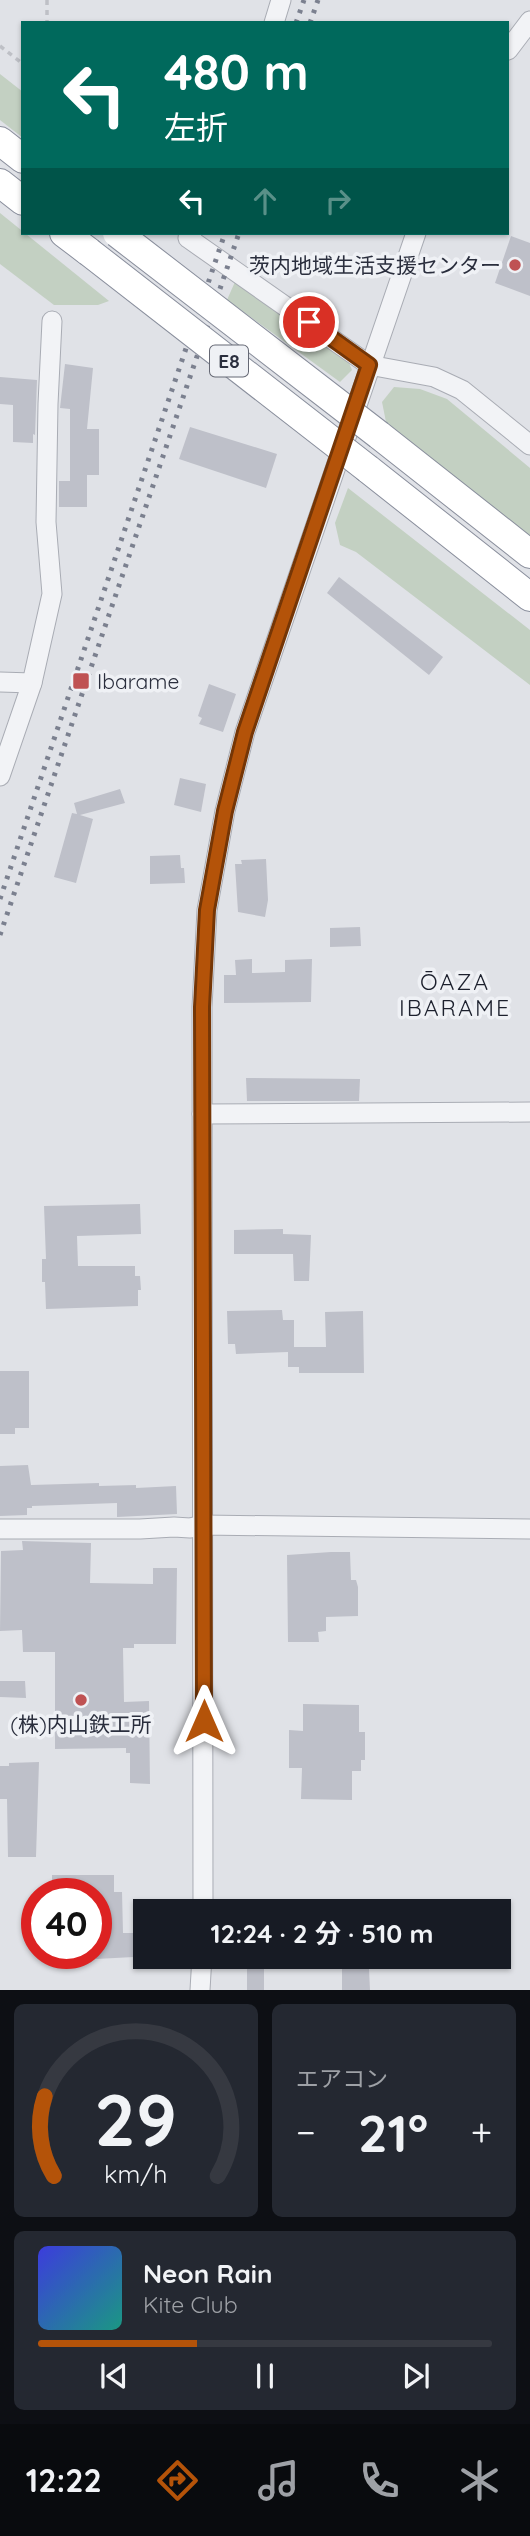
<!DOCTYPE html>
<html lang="ja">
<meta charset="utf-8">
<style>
body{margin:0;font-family:Quicksand,"Noto Sans JP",sans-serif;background:#242831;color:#f1f3f6;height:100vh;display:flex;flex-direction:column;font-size:26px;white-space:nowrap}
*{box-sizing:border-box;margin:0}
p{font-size:23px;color:#9ea1a6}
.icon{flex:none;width:38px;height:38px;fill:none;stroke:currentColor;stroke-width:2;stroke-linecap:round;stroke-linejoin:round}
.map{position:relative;height:1990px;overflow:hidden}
.details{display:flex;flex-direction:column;gap:14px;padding:14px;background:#0d0f14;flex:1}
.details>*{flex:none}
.top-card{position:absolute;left:21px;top:21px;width:488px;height:214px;border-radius:0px;box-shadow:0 2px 5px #0004;background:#00695c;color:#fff;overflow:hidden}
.speed{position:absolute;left:21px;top:1878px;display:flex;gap:14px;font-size:35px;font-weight:700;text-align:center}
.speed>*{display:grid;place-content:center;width:91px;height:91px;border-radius:50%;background:#171b24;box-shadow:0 2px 5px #0004;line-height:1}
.speed .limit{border:10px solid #d22;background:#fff;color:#111}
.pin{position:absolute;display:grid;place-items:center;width:60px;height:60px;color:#fff;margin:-30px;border:4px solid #fff;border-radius:50%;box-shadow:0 2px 7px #0007}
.me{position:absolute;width:77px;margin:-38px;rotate:0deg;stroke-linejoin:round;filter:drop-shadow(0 0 5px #0008)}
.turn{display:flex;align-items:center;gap:24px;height:147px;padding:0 28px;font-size:32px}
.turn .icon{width:91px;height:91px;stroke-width:2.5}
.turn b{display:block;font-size:49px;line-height:60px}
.lanes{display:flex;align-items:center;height:66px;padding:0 28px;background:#0003;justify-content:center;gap:35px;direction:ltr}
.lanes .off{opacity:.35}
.big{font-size:52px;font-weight:700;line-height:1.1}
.details .tile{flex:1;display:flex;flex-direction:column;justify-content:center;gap:10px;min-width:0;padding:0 24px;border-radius:10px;background:#242831}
.details .dial{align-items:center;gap:0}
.dial svg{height:182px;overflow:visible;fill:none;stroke:#363941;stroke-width:7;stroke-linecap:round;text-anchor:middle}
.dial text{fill:#f1f3f6;stroke:none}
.song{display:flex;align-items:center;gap:21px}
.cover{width:84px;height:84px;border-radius:10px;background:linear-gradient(135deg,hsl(240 70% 55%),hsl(170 70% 35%))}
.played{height:7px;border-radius:4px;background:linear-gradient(90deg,#b45309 35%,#363941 35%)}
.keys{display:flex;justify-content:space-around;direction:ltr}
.heat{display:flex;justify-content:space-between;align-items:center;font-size:38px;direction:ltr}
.details .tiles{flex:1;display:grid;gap:14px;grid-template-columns:1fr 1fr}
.tile:last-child{grid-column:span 2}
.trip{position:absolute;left:133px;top:1899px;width:378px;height:70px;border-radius:0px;background:#171b24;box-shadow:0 2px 5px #0004;font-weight:700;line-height:70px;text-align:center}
.menu{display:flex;height:112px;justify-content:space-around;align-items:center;background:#090b0e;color:#9ea1a6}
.menu .icon{width:49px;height:49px}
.menu .current{color:#b45309}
.menu b{font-size:32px;color:#f1f3f6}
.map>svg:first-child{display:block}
.green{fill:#c3d0c2}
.building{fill:#bec0c9}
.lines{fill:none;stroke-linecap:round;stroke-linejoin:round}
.minor-casing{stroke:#a9acb4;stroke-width:21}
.highway-casing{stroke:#898e9c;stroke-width:30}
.path{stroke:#bec0c6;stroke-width:3.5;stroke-dasharray:5 5;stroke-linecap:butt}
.minor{stroke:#f2f3f6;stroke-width:19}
.highway{stroke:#fff;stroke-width:28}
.rail{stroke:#7b808f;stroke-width:5;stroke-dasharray:3.5 7;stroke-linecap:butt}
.highway-bridge-casing{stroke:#898e9c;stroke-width:30;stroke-linecap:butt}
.highway-bridge{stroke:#fff;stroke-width:28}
.route-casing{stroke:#753606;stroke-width:18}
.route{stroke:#b45309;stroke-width:12}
.poi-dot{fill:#bf5253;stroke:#eff1f5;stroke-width:2.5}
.labels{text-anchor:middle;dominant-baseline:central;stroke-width:7;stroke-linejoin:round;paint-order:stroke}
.shield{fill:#eff1f5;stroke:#656874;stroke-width:2}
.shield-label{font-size:19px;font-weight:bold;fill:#2a2e3d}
.poi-label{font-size:21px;fill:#2a2e3d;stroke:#eff1f5;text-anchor:end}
.neighbourhood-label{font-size:23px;letter-spacing:2px;fill:#1c202d;stroke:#eff1f5}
</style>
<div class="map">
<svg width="530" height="1990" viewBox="0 0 530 1990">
<rect width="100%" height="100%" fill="#e0e2e7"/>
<!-- green -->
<g class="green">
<polygon points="0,74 23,92 23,138 0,120"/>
<polygon points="0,213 109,301 98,305 54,305 0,264"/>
<polygon points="238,275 347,358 352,370 340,382 227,300"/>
<polygon points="394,387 420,389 447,399 530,468 530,538 386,422 382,402"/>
<polygon points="348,488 530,630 530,685 356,552 340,545 335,523"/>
</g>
<!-- building -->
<g class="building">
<polygon points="511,236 530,243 530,296 495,283"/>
<polygon points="65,364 93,368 87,429 99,429 99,475 87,475 87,507 59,507 59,481 70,481 70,409 60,408"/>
<polygon points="0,377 37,380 35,435 33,434 33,443 13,442 13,405 0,404"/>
<polygon points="190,427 277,454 266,488 179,459"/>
<polygon points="339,577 443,657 429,675 327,593"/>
<polygon points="209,684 236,694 223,732 199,724 202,718 198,716"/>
<polygon points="180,778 206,784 201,812 174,805"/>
<polygon points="120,789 125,803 80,815 93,819 76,883 54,877 72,813 77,814 74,803"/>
<polygon points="180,855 181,868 184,868 185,883 150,884 150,856"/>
<polygon points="266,859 268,900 265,917 238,912 235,864 242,864 241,860"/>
<polygon points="360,927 361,946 330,947 330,928"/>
<polygon points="252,959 252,973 285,972 285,960 312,959 311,1002 224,1003 224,975 236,975 235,960"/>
<polygon points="246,1078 360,1079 359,1101 247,1101"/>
<polygon points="140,1204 141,1234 77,1236 78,1266 135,1266 135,1276 140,1276 141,1290 138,1290 138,1306 46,1309 45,1282 42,1282 42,1259 46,1259 44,1206"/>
<polygon points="283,1229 283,1234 311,1235 309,1281 294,1281 293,1254 234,1254 234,1230"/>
<polygon points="282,1310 283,1320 294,1320 294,1347 326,1347 325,1312 363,1311 364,1373 299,1373 299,1367 288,1367 288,1352 236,1354 235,1344 228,1344 227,1311"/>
<polygon points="0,1371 29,1371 29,1428 15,1428 15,1434 0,1434"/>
<polygon points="28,1465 31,1485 99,1483 99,1486 136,1485 136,1488 176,1486 177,1514 117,1517 117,1503 32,1506 32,1508 27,1508 27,1515 0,1516 0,1466"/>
<polygon points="22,1541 91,1543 90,1583 153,1584 153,1568 177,1568 176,1644 134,1644 134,1648 123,1648 124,1702 149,1701 150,1784 130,1783 130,1753 126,1753 126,1748 55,1749 55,1652 23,1652 22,1630 0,1631 1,1551 23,1550"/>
<polygon points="331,1552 350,1552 351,1580 356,1580 358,1587 358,1616 326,1617 326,1631 318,1632 319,1642 288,1642 287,1555"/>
<polygon points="0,1681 25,1681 26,1698 0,1697"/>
<polygon points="303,1704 359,1705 359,1732 365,1732 365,1760 361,1760 361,1771 352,1771 352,1800 301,1799 302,1768 289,1768 289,1730 303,1731"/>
<polygon points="39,1762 36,1857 8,1857 7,1799 0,1799 0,1766 9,1766 9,1763"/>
<polygon points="52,1875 114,1875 114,1892 122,1892 123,1933 133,1933 134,1957 96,1959 96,1934 107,1933 106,1903 96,1903 96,1894 52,1894"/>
<rect x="247" y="1968" width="17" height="22"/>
<polygon points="342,1969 369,1969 370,1990 342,1990"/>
</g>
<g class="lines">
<!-- minor casing -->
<g class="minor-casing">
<g id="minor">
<polyline points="274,23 281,0"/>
<polyline points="508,50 530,21"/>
<polyline points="192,233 188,238 369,365 434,377 462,390 530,445"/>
<polyline points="0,682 32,683"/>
<polyline points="0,776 32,683 52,594 46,522 48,404 52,321"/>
<polyline points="202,1114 530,1112"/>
<polyline points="0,1529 140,1529 174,1527 190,1528 203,1525 530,1529"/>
<polyline points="203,1911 202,1007 207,910 225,811 245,732 416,233"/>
<polyline points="200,1990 202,1956"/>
</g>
</g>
<!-- highway casing -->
<g class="highway-casing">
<g id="highway">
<polyline points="0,141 23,159"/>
<polyline points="0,183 23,201"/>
<polyline points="64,233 89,252"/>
<polyline points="379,435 530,554"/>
<polyline points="368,469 530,597"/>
</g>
</g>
<!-- path -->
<g class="path">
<polyline points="47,0 47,23"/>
<polyline points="0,46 23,64"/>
</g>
<!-- minor -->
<use href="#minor" class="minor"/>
<!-- highway -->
<use href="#highway" class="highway"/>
<!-- rail -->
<g class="rail">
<polyline points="296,23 304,0"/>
<polyline points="310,23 318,0"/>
<polyline points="0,899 225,233"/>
<polyline points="0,935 239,233"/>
</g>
<!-- highway-bridge casing -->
<g class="highway-bridge-casing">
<g id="highway-bridge">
<polyline points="117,233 379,435"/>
<polyline points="89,252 368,469"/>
</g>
</g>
<!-- highway-bridge -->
<use href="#highway-bridge" class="highway-bridge"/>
</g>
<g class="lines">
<!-- route casing -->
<g class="route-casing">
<polyline id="route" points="204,1721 202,1007 207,910 225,811 245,732 369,365 309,322"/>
</g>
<!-- route -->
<use href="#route" class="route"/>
</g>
<!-- markers -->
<g class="poi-dot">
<circle cx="515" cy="265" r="7"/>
<rect x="72" y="672" width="18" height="18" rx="3.5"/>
<circle cx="81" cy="1700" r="7"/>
</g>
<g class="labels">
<!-- shield labels -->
<rect class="shield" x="210" y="345.5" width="38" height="31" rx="5"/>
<g class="shield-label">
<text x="229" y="361">E8</text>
</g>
<!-- poi labels -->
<g class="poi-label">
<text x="501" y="265">茨内地域生活支援センター</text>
<text x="97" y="681" text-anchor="start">Ibarame</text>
<text x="81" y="1724" text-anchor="middle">(株)内山鉄工所</text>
</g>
<!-- neighbourhood labels -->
<g class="neighbourhood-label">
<text x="455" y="981">ŌAZA<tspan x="455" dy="26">IBARAME</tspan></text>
</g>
</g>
</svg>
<div class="speed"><div class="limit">40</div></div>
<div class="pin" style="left:309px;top:322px;background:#d93025"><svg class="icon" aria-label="arrive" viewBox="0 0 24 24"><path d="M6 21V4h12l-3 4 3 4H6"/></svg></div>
<svg class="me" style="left:204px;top:1721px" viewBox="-20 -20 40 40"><path d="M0-17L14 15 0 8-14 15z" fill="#b45309" stroke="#fff" stroke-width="4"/></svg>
<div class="trip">12:24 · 2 分 · 510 m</div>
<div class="top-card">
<div class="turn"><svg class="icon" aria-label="left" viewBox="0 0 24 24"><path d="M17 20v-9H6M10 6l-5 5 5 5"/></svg><div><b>480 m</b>左折</div></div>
<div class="lanes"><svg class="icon" aria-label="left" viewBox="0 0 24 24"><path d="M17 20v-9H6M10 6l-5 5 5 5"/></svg><svg class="icon off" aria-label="ahead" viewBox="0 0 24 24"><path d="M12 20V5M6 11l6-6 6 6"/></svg><svg class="icon off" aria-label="right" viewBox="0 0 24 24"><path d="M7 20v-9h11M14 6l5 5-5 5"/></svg></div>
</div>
</div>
<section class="details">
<div class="tiles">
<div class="tile dial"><svg viewBox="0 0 100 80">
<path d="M14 69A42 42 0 1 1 86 69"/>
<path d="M14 69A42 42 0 0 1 10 34" stroke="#b45309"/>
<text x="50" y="56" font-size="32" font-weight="700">29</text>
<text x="50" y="72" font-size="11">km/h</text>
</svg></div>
<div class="tile"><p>エアコン</p>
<div class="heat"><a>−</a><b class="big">21°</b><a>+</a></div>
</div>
<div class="tile">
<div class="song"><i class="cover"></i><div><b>Neon Rain</b><p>Kite Club</p></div></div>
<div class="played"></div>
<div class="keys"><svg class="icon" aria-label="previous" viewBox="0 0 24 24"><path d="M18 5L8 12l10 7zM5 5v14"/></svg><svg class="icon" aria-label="pause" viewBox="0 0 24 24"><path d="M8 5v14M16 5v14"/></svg><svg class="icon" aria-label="next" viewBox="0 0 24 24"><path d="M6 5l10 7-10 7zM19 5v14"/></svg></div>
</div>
</div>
</section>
<nav class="menu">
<b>12:22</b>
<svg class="icon current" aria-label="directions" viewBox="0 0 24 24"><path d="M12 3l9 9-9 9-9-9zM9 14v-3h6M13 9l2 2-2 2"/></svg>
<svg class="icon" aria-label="music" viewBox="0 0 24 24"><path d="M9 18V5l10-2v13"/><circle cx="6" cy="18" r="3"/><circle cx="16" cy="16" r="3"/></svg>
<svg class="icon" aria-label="phone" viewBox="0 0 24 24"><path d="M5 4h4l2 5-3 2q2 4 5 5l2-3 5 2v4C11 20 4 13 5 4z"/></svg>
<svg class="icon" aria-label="climate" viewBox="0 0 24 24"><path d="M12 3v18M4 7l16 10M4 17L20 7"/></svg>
</nav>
